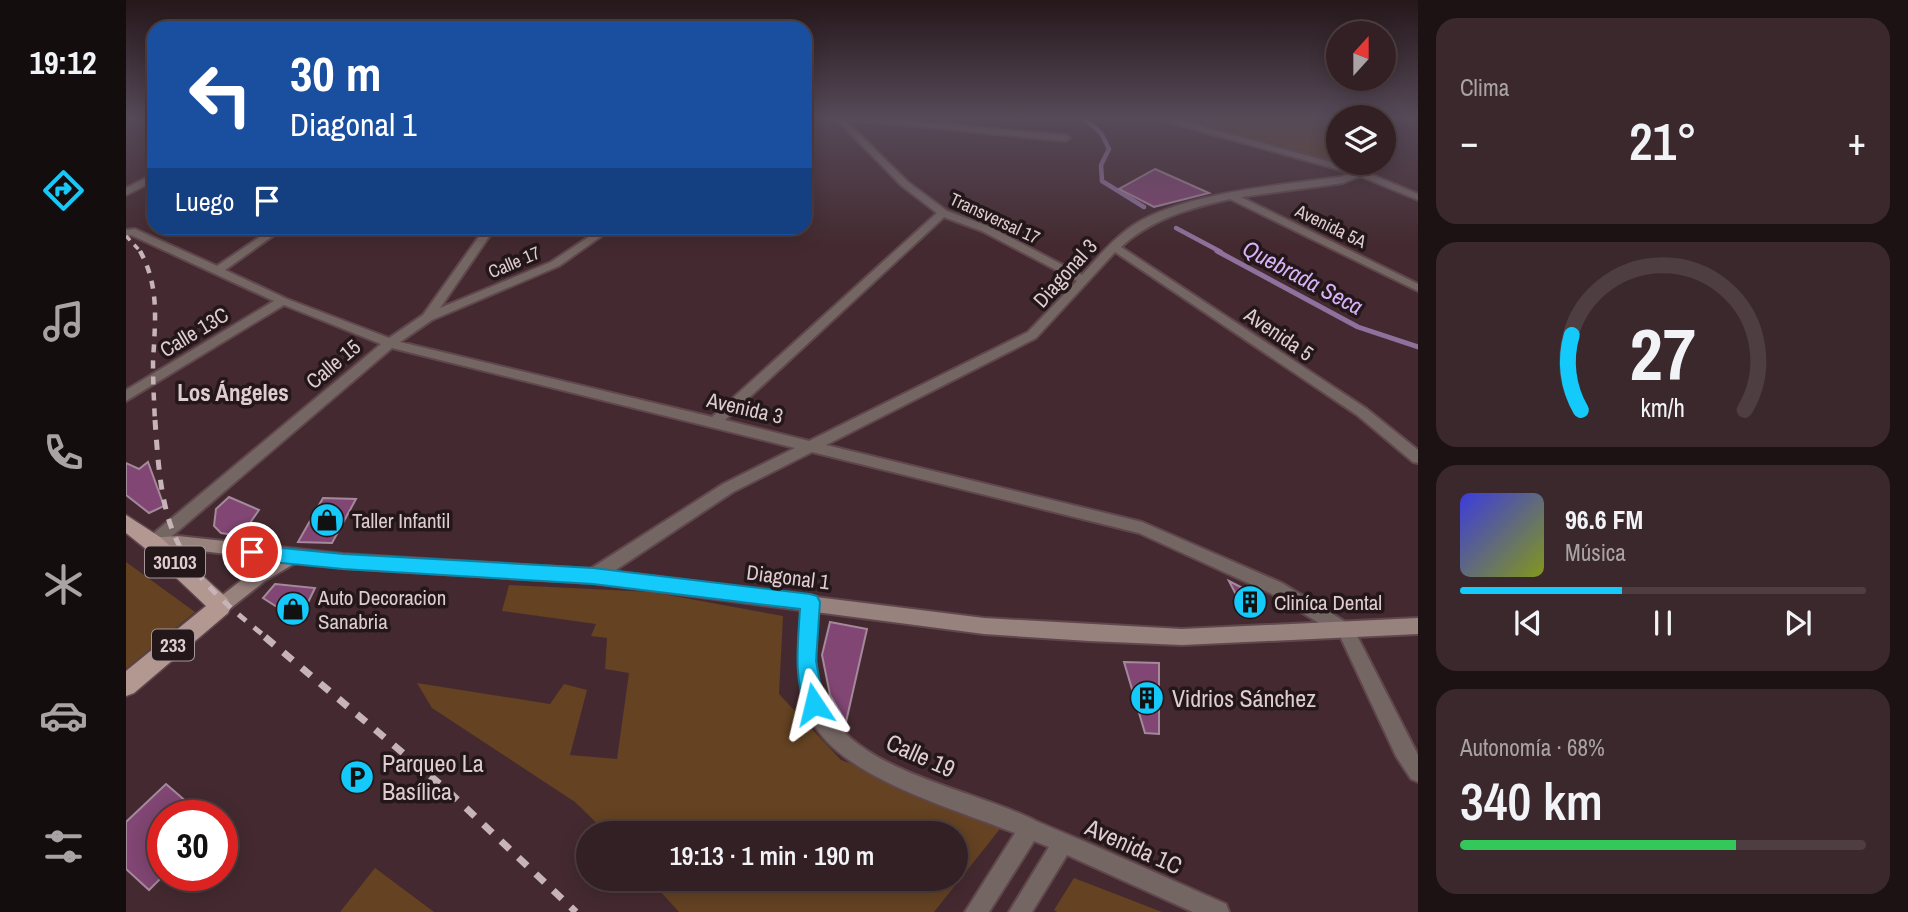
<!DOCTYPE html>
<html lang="es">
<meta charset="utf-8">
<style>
body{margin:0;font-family:"Archivo Narrow",sans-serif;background:#3b282c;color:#f1f3f6;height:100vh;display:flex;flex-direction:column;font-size:26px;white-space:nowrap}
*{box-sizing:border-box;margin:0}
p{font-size:23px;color:#a9a3a6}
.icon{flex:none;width:38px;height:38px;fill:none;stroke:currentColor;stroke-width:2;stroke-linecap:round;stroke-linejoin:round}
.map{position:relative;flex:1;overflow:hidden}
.side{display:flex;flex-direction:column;gap:18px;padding:18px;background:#1c1214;width:490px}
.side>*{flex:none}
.top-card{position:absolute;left:21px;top:21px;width:665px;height:214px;border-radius:21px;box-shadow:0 4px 18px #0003,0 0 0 2px #4e3e41;background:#1a4fa0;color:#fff;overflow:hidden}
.needle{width:46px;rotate:21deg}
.fabs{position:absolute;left:1200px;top:21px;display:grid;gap:14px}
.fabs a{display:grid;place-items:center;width:70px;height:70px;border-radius:50%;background:#332024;box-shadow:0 4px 18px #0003,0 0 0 2px #4e3e41;font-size:35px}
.speed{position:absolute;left:21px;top:800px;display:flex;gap:14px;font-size:35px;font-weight:700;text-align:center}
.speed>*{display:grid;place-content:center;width:91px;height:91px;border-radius:50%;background:#332024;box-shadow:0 4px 18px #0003,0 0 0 2px #4e3e41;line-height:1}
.speed .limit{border:10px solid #d22;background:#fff;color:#111}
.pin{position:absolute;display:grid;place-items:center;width:60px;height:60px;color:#fff;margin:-30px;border:4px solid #fff;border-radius:50%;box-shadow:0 2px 7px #0007}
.me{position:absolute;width:77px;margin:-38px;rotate:350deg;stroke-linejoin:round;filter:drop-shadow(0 0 5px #0008)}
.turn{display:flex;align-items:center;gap:24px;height:147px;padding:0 28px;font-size:32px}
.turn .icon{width:91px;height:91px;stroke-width:2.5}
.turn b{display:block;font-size:49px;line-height:60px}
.then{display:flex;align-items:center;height:66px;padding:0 28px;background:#0003;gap:14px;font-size:26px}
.big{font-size:52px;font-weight:600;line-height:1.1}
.side .tile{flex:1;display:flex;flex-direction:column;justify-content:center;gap:10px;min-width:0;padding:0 24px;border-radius:21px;background:#3b282c}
.side .dial{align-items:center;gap:0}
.dial svg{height:182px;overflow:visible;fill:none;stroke:#4e3e41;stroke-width:7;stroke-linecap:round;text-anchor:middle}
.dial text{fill:#f1f3f6;stroke:none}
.song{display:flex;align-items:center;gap:21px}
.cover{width:84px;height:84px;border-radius:10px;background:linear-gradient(135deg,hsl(240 70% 55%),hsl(70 70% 35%))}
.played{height:7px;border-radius:4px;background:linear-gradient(90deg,#14cafb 40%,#4e3e41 40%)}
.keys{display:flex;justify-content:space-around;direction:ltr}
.heat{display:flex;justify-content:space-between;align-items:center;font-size:38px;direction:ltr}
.charge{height:10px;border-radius:5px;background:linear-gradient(90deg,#34c759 68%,#4e3e41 0)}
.trip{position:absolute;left:450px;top:821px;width:392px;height:70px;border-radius:35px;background:#332024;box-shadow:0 4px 18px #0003,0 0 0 2px #4e3e41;font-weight:600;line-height:70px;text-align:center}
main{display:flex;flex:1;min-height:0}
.menu{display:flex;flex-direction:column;width:126px;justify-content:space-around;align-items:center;background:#140d0e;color:#a9a3a6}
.menu .icon{width:49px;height:49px}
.menu .selected{color:#14cafb}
.menu b{font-size:32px;color:#f1f3f6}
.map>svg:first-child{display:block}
.green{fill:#644222}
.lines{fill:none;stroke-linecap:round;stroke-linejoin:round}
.stream-far1{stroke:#8e719c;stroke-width:4.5}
.stream{stroke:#8e719c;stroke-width:5}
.building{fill:#814673;stroke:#a3899b;stroke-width:2}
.street-casing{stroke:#60474d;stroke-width:4}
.secondary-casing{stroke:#60474d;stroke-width:4}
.primary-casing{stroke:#60474d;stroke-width:3}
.street{fill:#746663;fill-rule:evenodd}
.secondary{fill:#98827d;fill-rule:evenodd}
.primary{fill:#b39892;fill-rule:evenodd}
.rail-far3{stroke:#c7b4b8;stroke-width:3.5;stroke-dasharray:6 6;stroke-linecap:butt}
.rail-far2{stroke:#c7b4b8;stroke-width:4.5;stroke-dasharray:8 8;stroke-linecap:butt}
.rail-far1{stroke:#c7b4b8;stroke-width:5;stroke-dasharray:10 10;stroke-linecap:butt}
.rail{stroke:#c7b4b8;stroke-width:7;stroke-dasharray:12 12;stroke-linecap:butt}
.route{fill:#14cafb;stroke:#0d83a3;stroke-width:2}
.labels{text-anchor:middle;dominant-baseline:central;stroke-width:7;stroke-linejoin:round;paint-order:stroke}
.far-street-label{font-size:18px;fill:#deccd0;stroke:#231719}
.shield{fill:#231719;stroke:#a69699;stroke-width:2}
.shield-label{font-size:19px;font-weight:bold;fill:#deccd0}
.street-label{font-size:21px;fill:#deccd0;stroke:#231719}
.poi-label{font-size:21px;fill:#deccd0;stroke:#231719;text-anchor:start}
.water-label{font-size:23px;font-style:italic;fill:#d9b3fa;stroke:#231719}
.neighbourhood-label{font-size:23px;font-weight:bold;fill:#deccd0;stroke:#231719}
.near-poi-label{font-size:24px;fill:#deccd0;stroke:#231719;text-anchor:start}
.near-street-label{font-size:24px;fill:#deccd0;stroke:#231719}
</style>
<main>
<nav class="menu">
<b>19:12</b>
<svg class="icon selected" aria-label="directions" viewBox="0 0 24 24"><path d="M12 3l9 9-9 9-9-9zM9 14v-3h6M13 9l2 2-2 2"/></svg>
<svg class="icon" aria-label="music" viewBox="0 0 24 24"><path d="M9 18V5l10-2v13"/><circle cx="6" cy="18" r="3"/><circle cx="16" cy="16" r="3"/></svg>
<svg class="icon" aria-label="phone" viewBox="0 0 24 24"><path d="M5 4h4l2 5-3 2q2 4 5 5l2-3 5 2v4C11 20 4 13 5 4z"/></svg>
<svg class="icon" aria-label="climate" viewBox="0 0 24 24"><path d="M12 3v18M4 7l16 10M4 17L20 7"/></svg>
<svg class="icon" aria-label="car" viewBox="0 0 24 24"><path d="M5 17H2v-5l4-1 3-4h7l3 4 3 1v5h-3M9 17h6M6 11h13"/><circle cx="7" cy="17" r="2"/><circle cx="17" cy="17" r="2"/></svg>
<svg class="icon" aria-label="filters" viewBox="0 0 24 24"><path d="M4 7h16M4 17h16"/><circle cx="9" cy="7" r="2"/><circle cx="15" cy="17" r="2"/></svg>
</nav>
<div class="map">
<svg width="1292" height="912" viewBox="0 0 1292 912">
<rect width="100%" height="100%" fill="#442a30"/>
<!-- green -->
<g class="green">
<polygon points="1055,118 1213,118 1213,163 1223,163 1223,166"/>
<polygon points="0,562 69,612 0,669"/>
<polygon points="383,585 526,592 657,616 653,694 715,760 881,820 808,912 553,912 523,879 830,878 830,833 481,833 449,802 306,708 291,683 424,704 438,684 461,690 444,755 491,759 503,673 479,669 481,638 465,636 470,624 376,611"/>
<polygon points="249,868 308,912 214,912"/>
<polygon points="948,878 1036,912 931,912 928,910"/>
</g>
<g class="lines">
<!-- stream-far1 -->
<g class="stream-far1">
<polyline points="957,118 975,133 983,149 975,165 976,181 1018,207"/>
<polyline points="1050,228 1095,252"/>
</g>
<!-- stream -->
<polyline class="stream" points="1091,251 1232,327 1292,347"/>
</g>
<!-- building -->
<g class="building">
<polygon points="1029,169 1083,193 1028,207 993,189"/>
<polygon points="22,462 38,506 23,513 0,495 0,463 13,469"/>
<polygon points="103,497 133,510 115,536 95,533 88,526 90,509"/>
<polygon points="197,498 230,499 206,543 172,542"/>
<polygon points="1103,581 1130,595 1138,609 1118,610"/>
<polygon points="149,584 189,588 173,621 137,598"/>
<polygon points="704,622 741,629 720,722 704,695 696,655"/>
<polygon points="998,662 1033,663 1033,734 1019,733"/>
<polygon points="40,784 77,816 37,816 37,876 23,890 0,869 0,822"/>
</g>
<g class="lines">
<!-- street casing -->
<g class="street-casing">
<g id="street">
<path d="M709,118H717L782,182L821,211L864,227L956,275C974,255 992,233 1016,220C1070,192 1154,185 1215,177L1225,173L1035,120L1034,118H1046L1237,171L1292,194V200L1234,176L1217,183L1115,197L1292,284V291L1104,199C1064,208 1025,219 995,247L1241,409L1292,450V463L1287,462L1231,415L989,252L910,338L700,445L1016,522L1156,583L1226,626L1292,755V782L1285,779L1270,756L1214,636L1144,593L1013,533L686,452L607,492L473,581L467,583L461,581L459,576L461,571L597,484L669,448L266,348L32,548L27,549L22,548L19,543L22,538L255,344L158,305L0,401V390L148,301L5,235L0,237V230L9,229L91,266L147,228H158L99,270L161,299L263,338L297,315L359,228H369L314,308L425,262L476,228H487L433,266L306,320L274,342L586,417L811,213L776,186ZM818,217L856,231L951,281L902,332L683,441L599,420Z"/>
<polygon points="721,118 748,118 940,135 944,138 940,141 725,120"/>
<polygon points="28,174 28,181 0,195 0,188"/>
<path d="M684,595L690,597L692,602C691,636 683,681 702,712C739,774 850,790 910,821C932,831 956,840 978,850C1019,868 1059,886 1100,904L1103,912H1067L941,855L906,912H883L923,847L908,841L863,912H839L889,833C833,811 736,783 697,737C688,727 682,712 678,699C669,667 674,634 676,602L678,597Z"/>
</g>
</g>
<!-- secondary casing -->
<g class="secondary-casing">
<polygon id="secondary" points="52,536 217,554 467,569 858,618 1056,629 1292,618 1292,634 1056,645 963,641 858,634 467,583 217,568 171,562 139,581 101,611 95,613 89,611 87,606 89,601 127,571 148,560 52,548 22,548 19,543 22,538"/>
</g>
<!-- primary casing -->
<g class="primary-casing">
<polygon id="primary" points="0,515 34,537 102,599 105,606 102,613 8,693 0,696 0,671 80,606 20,549 0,533"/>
</g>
<!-- street -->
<use href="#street" class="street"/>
<!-- secondary -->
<use href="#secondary" class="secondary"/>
<!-- primary -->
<use href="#primary" class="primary"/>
<!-- rail-far3 -->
<polyline class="rail-far3" points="0,236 15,252"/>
<!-- rail-far2 -->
<path class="rail-far2" d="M14,251C34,287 29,322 27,362C27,382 28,402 29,422"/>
<!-- rail-far1 -->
<path class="rail-far1" d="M29,420C32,460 34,507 52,543C71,582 109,612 141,638"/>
<!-- rail -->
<polyline class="rail" points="139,637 321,790 450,912"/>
</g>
<!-- sky -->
<linearGradient id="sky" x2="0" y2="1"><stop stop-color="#25171a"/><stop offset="0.48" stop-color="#564a59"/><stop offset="1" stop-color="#564a59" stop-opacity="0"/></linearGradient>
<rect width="1292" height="245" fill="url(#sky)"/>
<!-- route -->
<path class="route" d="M126,545L217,554L467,568L684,594L691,596L694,602L690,661L698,704L695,711L688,714L681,711C667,679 672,643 674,609L467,584L217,569L126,560L120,558L117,552L120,547Z"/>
<!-- icons -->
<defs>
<g id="shop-disc" transform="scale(1.75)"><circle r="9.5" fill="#14cafb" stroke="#231719"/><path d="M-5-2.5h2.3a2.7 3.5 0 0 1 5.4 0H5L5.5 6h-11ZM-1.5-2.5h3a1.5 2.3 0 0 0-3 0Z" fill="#111"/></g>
<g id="building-disc" transform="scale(1.75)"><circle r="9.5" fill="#14cafb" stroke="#231719"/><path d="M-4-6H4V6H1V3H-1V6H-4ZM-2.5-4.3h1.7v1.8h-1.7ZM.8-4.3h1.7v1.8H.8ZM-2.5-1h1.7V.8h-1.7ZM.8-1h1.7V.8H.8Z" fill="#111"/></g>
<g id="parking-disc" transform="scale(1.75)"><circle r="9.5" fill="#14cafb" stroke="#231719"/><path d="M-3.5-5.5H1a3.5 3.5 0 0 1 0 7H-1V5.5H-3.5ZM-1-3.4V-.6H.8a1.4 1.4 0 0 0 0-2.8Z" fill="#111"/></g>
</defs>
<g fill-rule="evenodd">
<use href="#shop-disc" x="201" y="520"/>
<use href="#building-disc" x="1124" y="602"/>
<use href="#shop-disc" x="167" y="609"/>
<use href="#building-disc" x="1021" y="698"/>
<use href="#parking-disc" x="231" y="777"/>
</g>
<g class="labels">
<!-- far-street labels -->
<g class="far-street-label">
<text transform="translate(869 218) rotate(25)">Transversal 17</text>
<text transform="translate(1205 226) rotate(26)">Avenida 5A</text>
<text transform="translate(388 262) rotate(-23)">Calle 17</text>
</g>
<!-- shield labels -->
<g class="shield">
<rect x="19" y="546.5" width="60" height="31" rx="5"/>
<rect x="26" y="629.5" width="42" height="31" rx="5"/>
</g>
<g class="shield-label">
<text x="49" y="562">30103</text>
<text x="47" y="645">233</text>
</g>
<!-- street labels -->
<g class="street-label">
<text transform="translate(939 273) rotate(-48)">Diagonal 3</text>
<text transform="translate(68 332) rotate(-31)">Calle 13C</text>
<text transform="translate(1153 334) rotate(34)">Avenida 5</text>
<text transform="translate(207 364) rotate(-40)">Calle 15</text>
<text transform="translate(619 408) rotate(13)">Avenida 3</text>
<text transform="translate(662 577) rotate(7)">Diagonal 1</text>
</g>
<!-- poi labels -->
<g class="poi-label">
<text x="226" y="520">Taller Infantil</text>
<text x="192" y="597">Auto Decoracion<tspan x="192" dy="24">Sanabria</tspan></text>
<text x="1148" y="602">Cliníca Dental</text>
</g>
<!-- water labels -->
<g class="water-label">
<text transform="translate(1177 277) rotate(28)">Quebrada Seca</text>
</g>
<!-- neighbourhood labels -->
<g class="neighbourhood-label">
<text x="107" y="392">Los Ángeles</text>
</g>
<!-- near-poi labels -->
<g class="near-poi-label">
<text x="1046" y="698">Vidrios Sánchez</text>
<text x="256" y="763">Parqueo La<tspan x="256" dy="28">Basílica</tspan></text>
</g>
<!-- near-street labels -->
<g class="near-street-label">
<text transform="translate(795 755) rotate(24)">Calle 19</text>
<text transform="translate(1008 846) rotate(24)">Avenida 1C</text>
</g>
</g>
</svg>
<div class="fabs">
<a><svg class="needle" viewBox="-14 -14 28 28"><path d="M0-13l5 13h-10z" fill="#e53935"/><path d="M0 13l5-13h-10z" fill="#a9a3a6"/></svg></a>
<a><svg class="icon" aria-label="layers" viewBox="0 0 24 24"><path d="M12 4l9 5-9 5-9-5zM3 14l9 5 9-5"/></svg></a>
</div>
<div class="speed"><div class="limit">30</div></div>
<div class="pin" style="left:126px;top:552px;background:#d93025"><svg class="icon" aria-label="arrive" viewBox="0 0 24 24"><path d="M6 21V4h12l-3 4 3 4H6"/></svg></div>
<svg class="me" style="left:688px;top:704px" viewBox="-20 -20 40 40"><path d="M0-17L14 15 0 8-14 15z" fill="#14cafb" stroke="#fff" stroke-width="4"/></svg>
<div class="trip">19:13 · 1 min · 190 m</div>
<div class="top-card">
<div class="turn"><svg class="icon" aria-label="left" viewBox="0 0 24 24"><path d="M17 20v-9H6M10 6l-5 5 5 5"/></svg><div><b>30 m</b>Diagonal 1</div></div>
<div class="then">Luego<svg class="icon" aria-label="arrive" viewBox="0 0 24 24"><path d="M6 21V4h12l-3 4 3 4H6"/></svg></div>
</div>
</div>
<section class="side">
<div class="tile"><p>Clima</p>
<div class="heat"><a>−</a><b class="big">21°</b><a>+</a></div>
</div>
<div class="tile dial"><svg viewBox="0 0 100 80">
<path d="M14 69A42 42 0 1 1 86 69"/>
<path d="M14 69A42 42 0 0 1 10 36" stroke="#14cafb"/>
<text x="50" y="56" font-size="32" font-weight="700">27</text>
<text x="50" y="72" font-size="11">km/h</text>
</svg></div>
<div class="tile">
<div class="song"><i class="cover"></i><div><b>96.6 FM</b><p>Música</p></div></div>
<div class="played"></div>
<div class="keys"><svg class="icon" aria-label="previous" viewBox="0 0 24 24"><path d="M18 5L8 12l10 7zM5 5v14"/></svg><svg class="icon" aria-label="pause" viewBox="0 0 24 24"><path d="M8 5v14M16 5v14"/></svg><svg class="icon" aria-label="next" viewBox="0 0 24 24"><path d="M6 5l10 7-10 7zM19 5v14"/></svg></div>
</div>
<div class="tile"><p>Autonomía · 68%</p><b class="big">340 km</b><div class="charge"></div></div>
</section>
</main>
